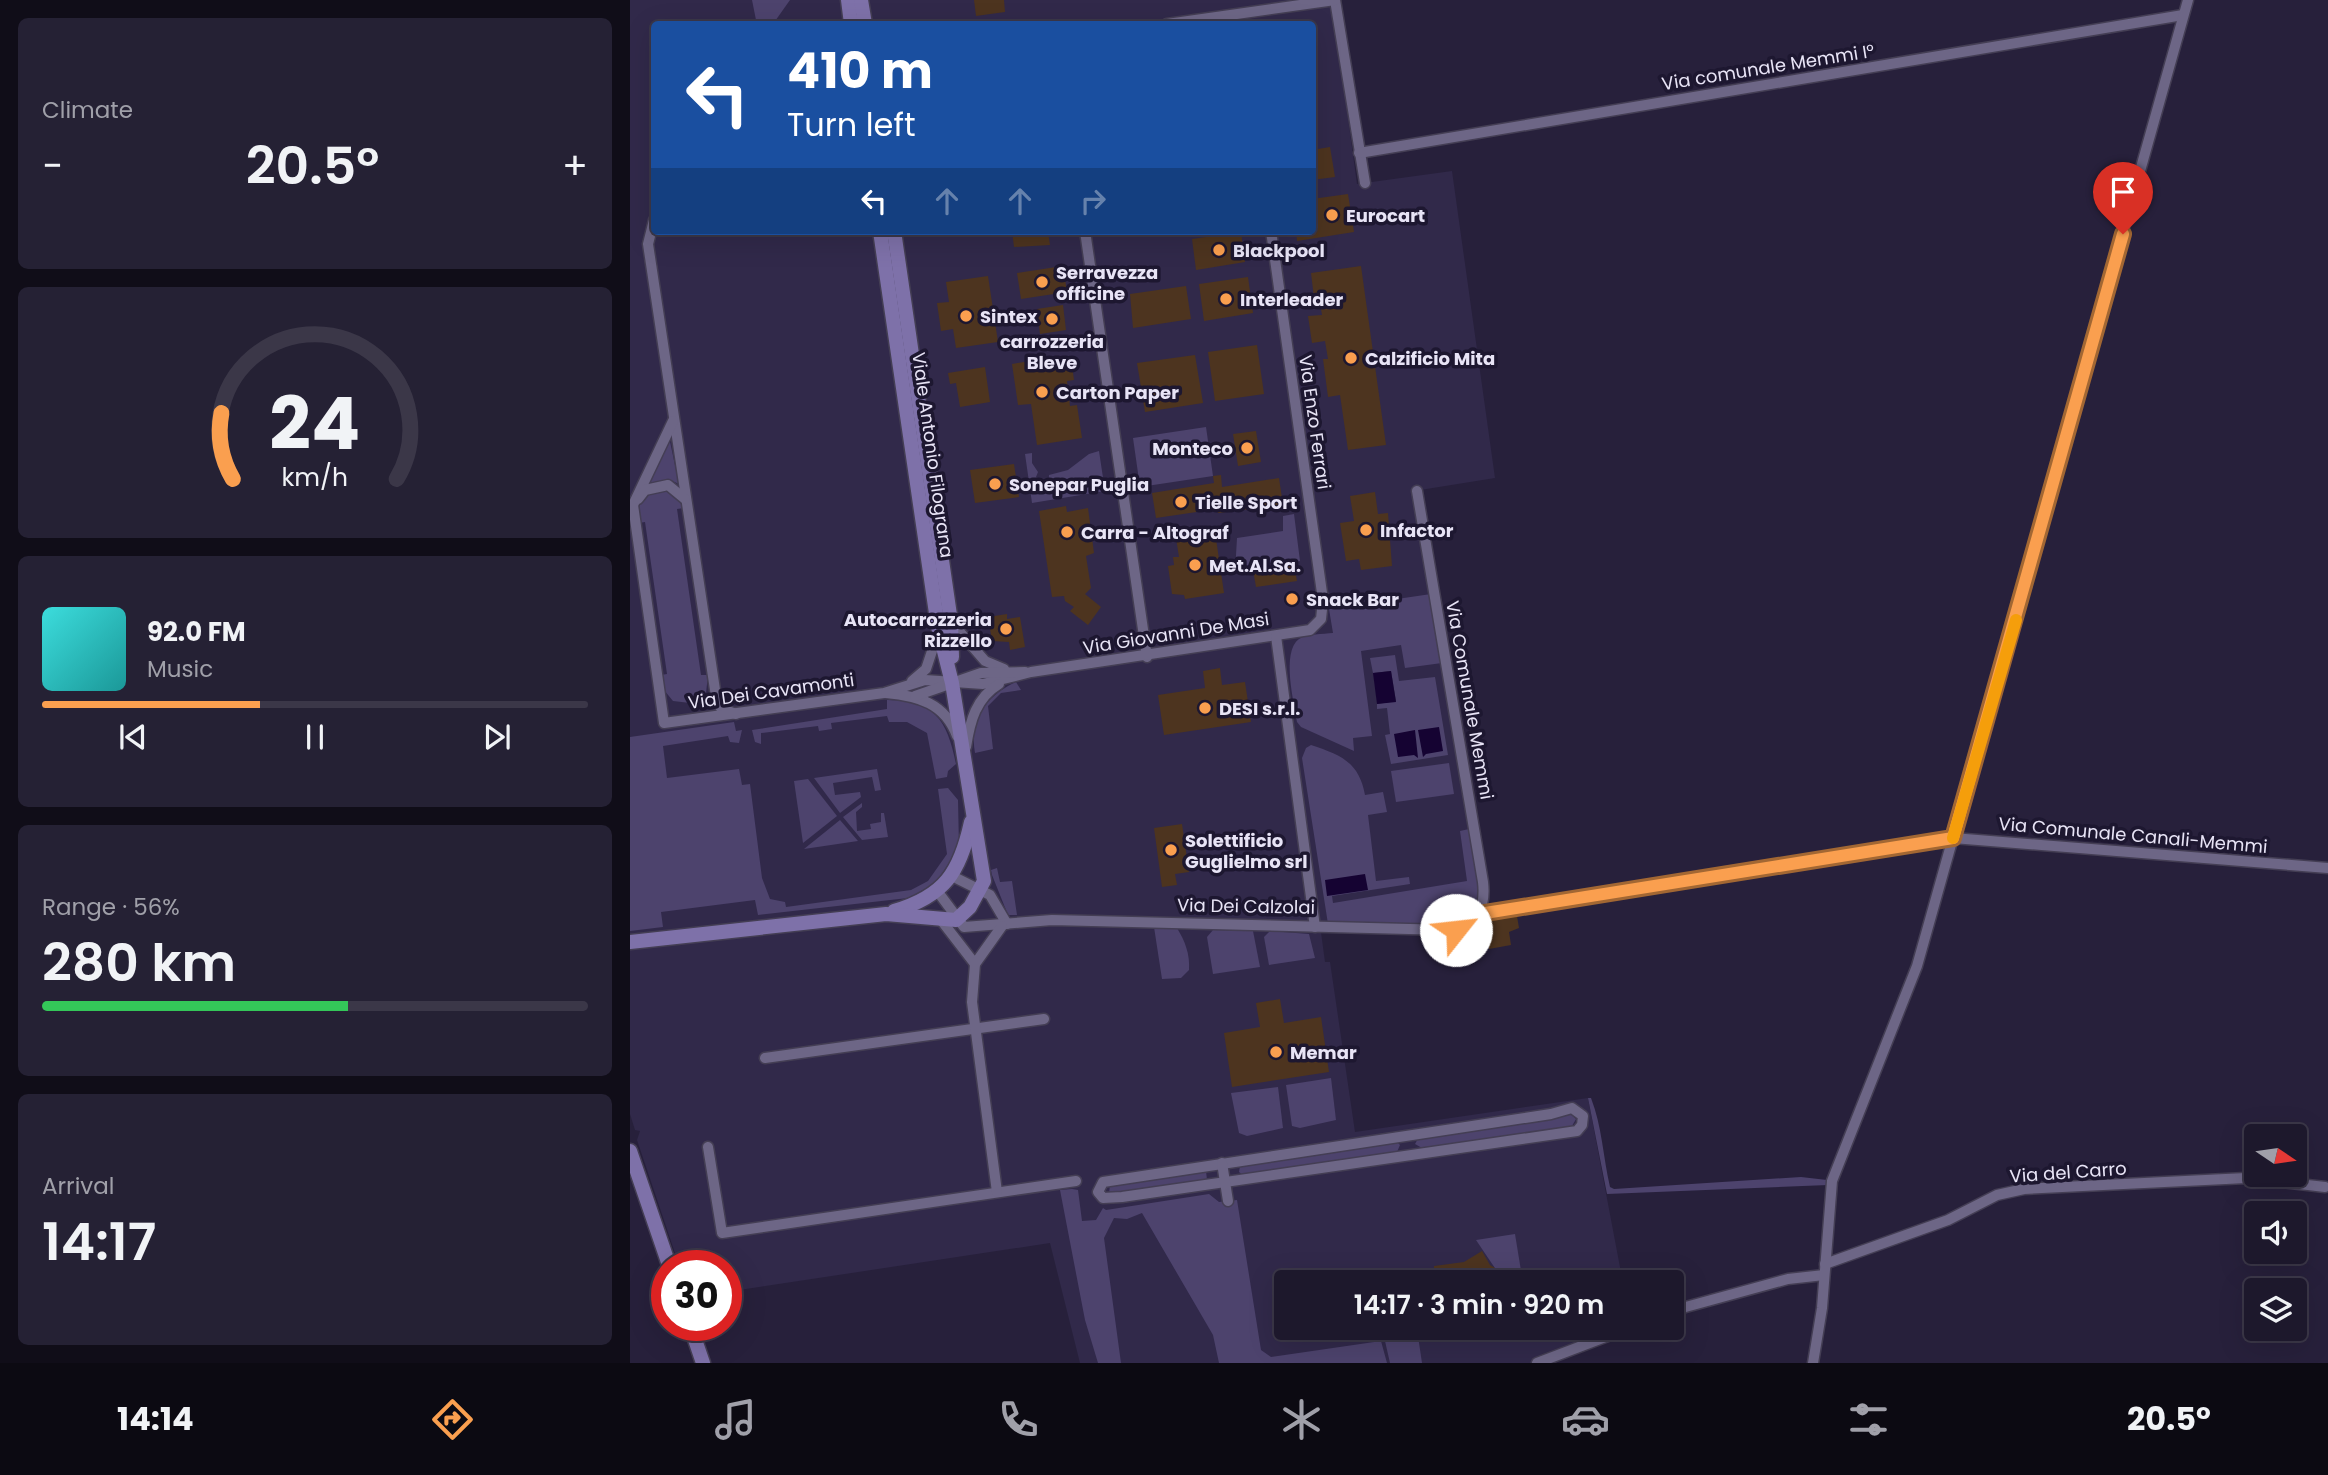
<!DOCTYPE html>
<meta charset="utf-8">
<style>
body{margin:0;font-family:Poppins,sans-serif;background:#252134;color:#f1f3f6;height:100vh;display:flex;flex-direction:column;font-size:26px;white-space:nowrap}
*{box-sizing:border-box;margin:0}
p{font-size:23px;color:#a0a0a9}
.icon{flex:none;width:38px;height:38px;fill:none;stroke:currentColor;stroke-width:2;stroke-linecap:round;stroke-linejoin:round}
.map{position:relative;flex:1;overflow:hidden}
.drawer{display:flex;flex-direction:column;gap:18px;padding:18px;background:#100d18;width:630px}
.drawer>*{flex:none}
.hud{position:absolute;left:21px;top:21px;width:665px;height:214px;border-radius:7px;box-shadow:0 7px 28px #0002,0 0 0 2px #3b3748;background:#1a4fa0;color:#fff;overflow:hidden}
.needle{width:46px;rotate:103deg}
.tools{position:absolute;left:1614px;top:1124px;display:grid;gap:14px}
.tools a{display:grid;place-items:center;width:63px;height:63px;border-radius:7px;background:#1d182c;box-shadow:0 7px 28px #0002,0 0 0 2px #3b3748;font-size:35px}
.speed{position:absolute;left:21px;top:1250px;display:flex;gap:14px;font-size:35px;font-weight:700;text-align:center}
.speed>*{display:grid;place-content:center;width:91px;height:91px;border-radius:50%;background:#1d182c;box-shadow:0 7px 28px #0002,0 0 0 2px #3b3748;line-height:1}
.speed .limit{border:10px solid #d22;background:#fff;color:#111}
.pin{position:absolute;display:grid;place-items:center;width:60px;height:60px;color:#fff;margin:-72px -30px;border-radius:50% 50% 50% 0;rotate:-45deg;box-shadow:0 0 7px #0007}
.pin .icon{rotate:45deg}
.me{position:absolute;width:77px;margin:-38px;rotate:61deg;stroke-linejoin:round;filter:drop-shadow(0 0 5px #0008)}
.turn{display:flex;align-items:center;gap:24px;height:147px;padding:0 21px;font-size:32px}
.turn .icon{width:91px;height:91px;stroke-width:2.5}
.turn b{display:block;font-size:49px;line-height:60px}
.lanes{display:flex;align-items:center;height:66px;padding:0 21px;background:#0003;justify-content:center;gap:35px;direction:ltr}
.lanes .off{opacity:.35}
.big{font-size:52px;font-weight:600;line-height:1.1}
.drawer .card{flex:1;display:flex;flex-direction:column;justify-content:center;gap:10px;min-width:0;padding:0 24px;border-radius:10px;background:#252134}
.drawer .dial{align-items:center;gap:0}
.dial svg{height:182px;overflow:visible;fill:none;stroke:#3b3748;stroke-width:7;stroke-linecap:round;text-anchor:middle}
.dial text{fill:#f1f3f6;stroke:none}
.song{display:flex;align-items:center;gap:21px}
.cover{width:84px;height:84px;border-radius:10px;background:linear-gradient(135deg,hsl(180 70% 55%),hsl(180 70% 35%))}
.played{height:7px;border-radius:4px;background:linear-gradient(90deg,#fa9f4f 40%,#3b3748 40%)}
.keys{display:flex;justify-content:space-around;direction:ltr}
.heat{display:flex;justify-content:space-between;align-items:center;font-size:38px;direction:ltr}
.charge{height:10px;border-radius:5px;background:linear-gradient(90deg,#34c759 56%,#3b3748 0)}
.trip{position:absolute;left:644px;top:1270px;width:410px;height:70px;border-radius:7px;background:#1d182c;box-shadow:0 7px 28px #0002,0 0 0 2px #3b3748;font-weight:600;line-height:70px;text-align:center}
.menu{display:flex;height:112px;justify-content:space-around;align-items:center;background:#0c0a12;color:#a0a0a9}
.menu .icon{width:49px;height:49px}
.menu .active{color:#fa9f4f}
.menu b{font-size:32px;color:#f1f3f6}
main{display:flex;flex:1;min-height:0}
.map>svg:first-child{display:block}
.built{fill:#31294a;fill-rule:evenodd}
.green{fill:#4d436d}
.water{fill:#150332}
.building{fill:#4d341f}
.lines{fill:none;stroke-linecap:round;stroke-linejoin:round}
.minor-casing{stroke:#443e54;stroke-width:13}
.major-casing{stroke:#443e54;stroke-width:17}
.minor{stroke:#6d6686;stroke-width:10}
.major{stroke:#7e71a9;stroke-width:14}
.route-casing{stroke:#a26733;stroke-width:18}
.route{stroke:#fa9f4f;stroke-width:12}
.slow{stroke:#f59e0b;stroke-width:12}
.poi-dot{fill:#fa9f4f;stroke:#1d1730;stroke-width:2.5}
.labels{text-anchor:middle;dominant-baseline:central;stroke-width:7;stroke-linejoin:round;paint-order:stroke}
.street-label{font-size:18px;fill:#e8e4f6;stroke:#1d1730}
.poi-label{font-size:18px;font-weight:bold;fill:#e8e4f6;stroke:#1d1730;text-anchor:start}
</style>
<main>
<section class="drawer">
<div class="card"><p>Climate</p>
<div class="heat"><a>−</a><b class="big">20.5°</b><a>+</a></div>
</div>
<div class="card dial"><svg viewBox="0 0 100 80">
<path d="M14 69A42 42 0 1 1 86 69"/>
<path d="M14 69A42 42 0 0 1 9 40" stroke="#fa9f4f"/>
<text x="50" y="56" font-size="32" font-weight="700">24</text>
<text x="50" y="72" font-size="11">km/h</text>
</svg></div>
<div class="card">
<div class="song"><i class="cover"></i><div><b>92.0 FM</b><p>Music</p></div></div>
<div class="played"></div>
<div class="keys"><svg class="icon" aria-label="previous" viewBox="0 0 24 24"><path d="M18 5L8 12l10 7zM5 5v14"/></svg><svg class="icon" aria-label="pause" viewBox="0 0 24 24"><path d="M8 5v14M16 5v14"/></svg><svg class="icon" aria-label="next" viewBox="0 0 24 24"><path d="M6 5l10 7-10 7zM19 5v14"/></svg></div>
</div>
<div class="card"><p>Range · 56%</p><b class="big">280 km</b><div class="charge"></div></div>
<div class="card"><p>Arrival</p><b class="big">14:17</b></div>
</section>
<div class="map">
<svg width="1698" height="1363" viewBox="0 0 1698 1363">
<rect width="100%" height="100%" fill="#27203b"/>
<!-- built -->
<path class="built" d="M0,0H702L727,184L822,171L865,478L784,491L839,829L841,914L690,925L695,962H700L725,1132L958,1098L993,1283H656V1328H992L901,1363H450L420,1243L96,1292V1265H49L7,1140L10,1131L5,1130L0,1114ZM24,24H682V231H24Z"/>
<!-- green -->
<g class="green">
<polygon points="122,0 160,0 143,24 126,20"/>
<polygon points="576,427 583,476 510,487 503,438"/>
<polygon points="39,437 49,484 40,480 16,483"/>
<polygon points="469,451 475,491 402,503 395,454 402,453 402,463 408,472 406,477 418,492 419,475 438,470 459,454"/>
<polygon points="39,490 51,500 54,508 47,509 71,675 78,675 76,693 60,703 43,701 34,690 31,675 37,674 15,522 9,523 8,508 16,495"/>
<polygon points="664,514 670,561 605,572 607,538 653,531 653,516"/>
<path d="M801,594L812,663L775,668L771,645L731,651L742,736L723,738L724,751L671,727L667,722C664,702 651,652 669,639C677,634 693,634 703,633L699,609Z"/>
<polygon points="765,655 769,681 805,677 818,755 761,764 755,735 760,734 757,708 747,709 747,704 766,701 761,671 743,673 740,658"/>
<path d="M386,682L391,690L371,693L358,706L363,749L345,753C339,719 356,696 386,682Z"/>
<path d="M257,700C304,700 317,719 326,764L318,771L317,777L306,779L297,733L277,722H259L257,716L201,723L202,729L189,731L188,726L131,733V744L125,742L122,730L257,709Z"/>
<polygon points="104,722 106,731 112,730 109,743 100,742 98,736 33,746 37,778 109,769 112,785 120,784 132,878 140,899 155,902 156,907 281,890 298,881 317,854 308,789 318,788 328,800 329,847 306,883 278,898 128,915 125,900 31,912 33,927 0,931 0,737"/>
<path d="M681,745C711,755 729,762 735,795L753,792L757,812L738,815L746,881L779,877L780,884L702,896L703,903L837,881L830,831L839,829C846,867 863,899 827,926L698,924L672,758L676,748Z"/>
<polygon points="819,763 824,794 766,802 761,771"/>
<polygon points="247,769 251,790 245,791 242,777 203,783 205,795 230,792 231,797 210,813 184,778"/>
<polygon points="178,779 207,816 173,843 164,781"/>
<polygon points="232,803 232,807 226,812 227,831 241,829 240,824 251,822 251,813 254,813 258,837 232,840 213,817"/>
<polygon points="210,820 228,841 174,849"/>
<polygon points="367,868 370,882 382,881 387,915 378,915 362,875 361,870"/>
<path d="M524,927L547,928C555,941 560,954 559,970L551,978L532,979Z"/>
<polygon points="583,930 623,931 630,967 583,974 577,937"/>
<polygon points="640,931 679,934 685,958 639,965 634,937"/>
<polygon points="701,1078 706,1120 670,1128 662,1126 656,1085"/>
<polygon points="648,1087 653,1128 617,1136 609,1133 601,1093"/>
<path d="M958,1098H961C972,1126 973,1157 980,1187L984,1189L1171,1177L1197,1180L1198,1185L977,1194Z"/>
<polygon points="941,1114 946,1119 942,1126 792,1148 785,1144 789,1137"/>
<polygon points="767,1142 770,1145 767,1152 613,1175 609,1172 610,1166"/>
<polygon points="576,1171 577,1180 479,1193 480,1185"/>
<polygon points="442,1189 448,1190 452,1221 466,1220 473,1208 476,1210 579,1194 589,1202 607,1200 631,1350 641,1357 751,1341 757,1363 589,1363 583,1335 512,1213 497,1219 484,1218 474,1238 491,1363 468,1363 455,1320 430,1190"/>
<polygon points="885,1234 893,1283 875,1283 846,1240"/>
<polygon points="788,1336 792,1363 760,1363 755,1341"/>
</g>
<!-- water -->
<g class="water">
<polygon points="761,671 766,702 747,704 743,673"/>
<polygon points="809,727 813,751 796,754 793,757 788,730"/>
<polygon points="785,730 788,758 784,755 768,757 764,734"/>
<polygon points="735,874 738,890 697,896 695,880"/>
</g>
<!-- building -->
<g class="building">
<polygon points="344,0 374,0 375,12 346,16"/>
<polygon points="700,147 705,177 682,180 682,150"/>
<polygon points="718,194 724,232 667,241 666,231 682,231 682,199"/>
<polygon points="382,231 418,231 420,245 384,247"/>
<polygon points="611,232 615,262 566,270 562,239"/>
<polygon points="433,266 437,292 391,299 387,273"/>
<polygon points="731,266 756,445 718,450 710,395 698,397 693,359 698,359 695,341 682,343 678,316 692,315 689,297 684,298 681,273"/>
<polygon points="358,276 368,342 326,348 323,329 311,331 307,303 319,302 316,282"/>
<polygon points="618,277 623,313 574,321 569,284"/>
<polygon points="556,286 561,319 503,328 500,294"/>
<polygon points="433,305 436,330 410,334 407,309"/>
<polygon points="627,345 634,394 585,401 578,352"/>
<polygon points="565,355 573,403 515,412 507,363"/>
<polygon points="433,356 434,366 442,365 444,380 437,381 440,406 447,405 452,438 407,445 401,404 388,405 382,364"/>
<polygon points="355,367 360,402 330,407 326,383 320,384 318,373"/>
<polygon points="626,431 631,462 608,466 603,434"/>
<polygon points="384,464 389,497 345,503 340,470"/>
<polygon points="591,475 592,487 649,478 653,505 588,513 587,509 526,518 522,493 584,483 583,476"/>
<polygon points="745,492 748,514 758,513 762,566 731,570 729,559 716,561 710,523 724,521 720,496"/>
<polygon points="436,506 437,512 458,508 464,553 456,556 461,588 455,594 471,607 458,625 440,611 444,607 435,601 434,596 422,597 409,511"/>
<polygon points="585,532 594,593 555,599 554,595 542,594 538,566 544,565 543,557 549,557 546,538"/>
<polygon points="664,565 667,581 626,587 623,570"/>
<polygon points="377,614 377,619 390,617 395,647 380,650 379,642 362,641 358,617"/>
<polygon points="590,668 592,685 615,682 621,722 534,735 528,695 575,688 573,671"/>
<polygon points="552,824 559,872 545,874 547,885 532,887 524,828"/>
<polygon points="887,916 889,928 879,932 881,945 859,949 855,921"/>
<polygon points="650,999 654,1023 691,1017 699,1072 602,1087 594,1033 630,1027 626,1003"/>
<polygon points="852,1251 860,1265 870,1271 876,1283 792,1281 791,1273 804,1271 804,1266 834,1262"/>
</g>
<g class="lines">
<!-- minor casing -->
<g class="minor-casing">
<g id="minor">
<polyline points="705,0 735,183"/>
<polyline points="537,24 705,0"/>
<polyline points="729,153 1553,15"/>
<polyline points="24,220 18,244 87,703 92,709 106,714"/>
<polyline points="455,231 517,657"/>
<polyline points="43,421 3,505 34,723 254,693 295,680 353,684 401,672 680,630 691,619 693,600 641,231"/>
<polyline points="8,499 15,490 38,485 55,499"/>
<polyline points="322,623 355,661 374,669"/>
<polyline points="646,636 685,927"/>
<polyline points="282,681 296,669 307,636"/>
<path d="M256,693C288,696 315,703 327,736"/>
<polyline points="285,696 351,673 395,672"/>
<path d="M336,747C340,721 346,698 369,684"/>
<polyline points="322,876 360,895 377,924"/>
<path d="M308,892L334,927L422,920L819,930C847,928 856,907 853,882L787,491"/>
<polyline points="849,914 1323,838 1698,868"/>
<polyline points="311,920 345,964"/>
<polyline points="135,1058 414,1019"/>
<polygon points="942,1108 953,1116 952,1125 947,1131 492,1197 473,1198 468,1192 473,1182 921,1114"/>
<polyline points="78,1147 92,1233 446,1181"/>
<polyline points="592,1163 598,1201"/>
<polyline points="367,1192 342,1002 345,964 372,926"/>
<polyline points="1195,1264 1318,1220 1367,1195 1394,1189 1616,1178 1695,1187"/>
<polyline points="1041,1311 1158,1279 1194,1275"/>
<polyline points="907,1363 999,1328"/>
<polyline points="1183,1363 1192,1308 1202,1181 1287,966 1558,0"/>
</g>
</g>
<!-- major casing -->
<g class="major-casing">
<g id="major">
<polyline points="218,0 221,24"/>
<polyline points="231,0 235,24"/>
<polyline points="264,231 321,622 322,657"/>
<path d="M264,911C315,896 330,872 341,822"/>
<polyline points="0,942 256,914 326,920 340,907 354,881 322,683 308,627 250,231"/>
<polyline points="0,1151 39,1265"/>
<polyline points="60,1325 73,1363"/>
</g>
</g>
<!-- minor -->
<use href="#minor" class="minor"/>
<!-- major -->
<use href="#major" class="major"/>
</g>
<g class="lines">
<!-- route casing -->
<g class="route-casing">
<polyline id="route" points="826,930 849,914 1323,838 1493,234"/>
</g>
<!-- route -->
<use href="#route" class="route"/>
<!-- slow -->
<polyline class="slow" points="1323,838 1386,620"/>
</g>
<!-- markers -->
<g class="poi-dot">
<circle cx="702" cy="215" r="7"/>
<circle cx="589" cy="250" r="7"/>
<circle cx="412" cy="282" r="7"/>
<circle cx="596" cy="299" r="7"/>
<circle cx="336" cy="316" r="7"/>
<circle cx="422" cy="319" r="7"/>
<circle cx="721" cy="358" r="7"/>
<circle cx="412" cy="392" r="7"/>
<circle cx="617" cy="448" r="7"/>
<circle cx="365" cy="484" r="7"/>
<circle cx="551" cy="502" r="7"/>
<circle cx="736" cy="530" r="7"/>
<circle cx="437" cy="532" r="7"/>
<circle cx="565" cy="565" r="7"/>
<circle cx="662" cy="599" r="7"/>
<circle cx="376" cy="629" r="7"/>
<circle cx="575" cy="708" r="7"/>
<circle cx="541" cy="850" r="7"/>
<circle cx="646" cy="1052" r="7"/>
</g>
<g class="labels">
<!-- street labels -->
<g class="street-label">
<text transform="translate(1138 67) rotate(-9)">Via comunale Memmi I°</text>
<text transform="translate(685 422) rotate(82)">Via Enzo Ferrari</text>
<text transform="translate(303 455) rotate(82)">Viale Antonio Filograna</text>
<text transform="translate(546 633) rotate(-9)">Via Giovanni De Masi</text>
<text transform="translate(141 691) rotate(-8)">Via Dei Cavamonti</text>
<text transform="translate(840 700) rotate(80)">Via Comunale Memmi</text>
<text transform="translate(1503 835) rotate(5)">Via Comunale Canali-Memmi</text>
<text transform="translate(616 906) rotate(1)">Via Dei Calzolai</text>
<text transform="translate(1438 1172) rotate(-4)">Via del Carro</text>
</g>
<!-- poi labels -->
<g class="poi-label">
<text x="716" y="215">Eurocart</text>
<text x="603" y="250">Blackpool</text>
<text x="426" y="272">Serravezza<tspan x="426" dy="21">officine</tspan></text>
<text x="610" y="299">Interleader</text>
<text x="350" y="316">Sintex</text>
<text x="422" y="341" text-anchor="middle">carrozzeria<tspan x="422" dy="21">Bleve</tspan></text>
<text x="735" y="358">Calzificio Mita</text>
<text x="426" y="392">Carton Paper</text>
<text x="603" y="448" text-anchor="end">Monteco</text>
<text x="379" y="484">Sonepar Puglia</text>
<text x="565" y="502">Tielle Sport</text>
<text x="750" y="530">Infactor</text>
<text x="451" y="532">Carra - Altograf</text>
<text x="579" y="565">Met.Al.Sa.</text>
<text x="676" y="599">Snack Bar</text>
<text x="362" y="619" text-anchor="end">Autocarrozzeria<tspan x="362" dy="21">Rizzello</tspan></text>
<text x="589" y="708">DESI s.r.l.</text>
<text x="555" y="840">Solettificio<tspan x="555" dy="21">Guglielmo srl</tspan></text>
<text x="660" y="1052">Memar</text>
</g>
</g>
</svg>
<div class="tools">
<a><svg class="needle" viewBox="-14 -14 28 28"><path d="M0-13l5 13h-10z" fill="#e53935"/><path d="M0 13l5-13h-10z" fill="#a0a0a9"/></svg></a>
<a><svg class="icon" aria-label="sound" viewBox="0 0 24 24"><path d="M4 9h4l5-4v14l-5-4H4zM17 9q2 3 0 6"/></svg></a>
<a><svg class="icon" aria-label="layers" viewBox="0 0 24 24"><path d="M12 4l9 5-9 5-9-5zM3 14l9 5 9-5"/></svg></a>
</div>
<div class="speed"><div class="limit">30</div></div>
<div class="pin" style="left:1493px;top:234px;background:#d93025"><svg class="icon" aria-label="arrive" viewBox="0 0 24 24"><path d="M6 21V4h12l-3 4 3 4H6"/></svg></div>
<svg class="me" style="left:826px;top:930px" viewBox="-20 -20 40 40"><circle r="19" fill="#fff"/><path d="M0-13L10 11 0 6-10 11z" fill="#fa9f4f"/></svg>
<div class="trip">14:17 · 3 min · 920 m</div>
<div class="hud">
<div class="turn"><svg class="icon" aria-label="left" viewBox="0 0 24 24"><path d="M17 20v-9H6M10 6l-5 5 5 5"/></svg><div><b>410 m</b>Turn left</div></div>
<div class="lanes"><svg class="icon" aria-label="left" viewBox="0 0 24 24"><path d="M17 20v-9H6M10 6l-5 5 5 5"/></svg><svg class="icon off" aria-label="ahead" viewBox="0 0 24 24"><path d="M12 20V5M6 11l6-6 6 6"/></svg><svg class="icon off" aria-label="ahead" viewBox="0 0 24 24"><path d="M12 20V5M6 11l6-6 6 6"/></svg><svg class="icon off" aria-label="right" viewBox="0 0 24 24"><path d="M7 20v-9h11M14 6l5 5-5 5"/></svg></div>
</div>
</div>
</main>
<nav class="menu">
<b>14:14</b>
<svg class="icon active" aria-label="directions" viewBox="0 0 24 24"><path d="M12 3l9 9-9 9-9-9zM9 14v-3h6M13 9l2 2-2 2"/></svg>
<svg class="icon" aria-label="music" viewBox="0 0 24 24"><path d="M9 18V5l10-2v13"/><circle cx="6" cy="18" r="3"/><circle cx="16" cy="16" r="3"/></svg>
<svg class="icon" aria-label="phone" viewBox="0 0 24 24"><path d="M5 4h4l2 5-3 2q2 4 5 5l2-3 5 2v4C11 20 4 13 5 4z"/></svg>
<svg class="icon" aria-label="climate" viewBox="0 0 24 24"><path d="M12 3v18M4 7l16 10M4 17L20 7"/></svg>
<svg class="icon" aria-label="car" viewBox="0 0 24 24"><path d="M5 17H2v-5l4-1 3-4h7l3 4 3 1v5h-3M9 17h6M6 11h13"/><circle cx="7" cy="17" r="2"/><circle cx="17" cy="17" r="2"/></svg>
<svg class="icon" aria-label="filters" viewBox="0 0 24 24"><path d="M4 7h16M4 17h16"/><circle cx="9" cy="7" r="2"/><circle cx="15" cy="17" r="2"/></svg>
<b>20.5°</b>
</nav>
